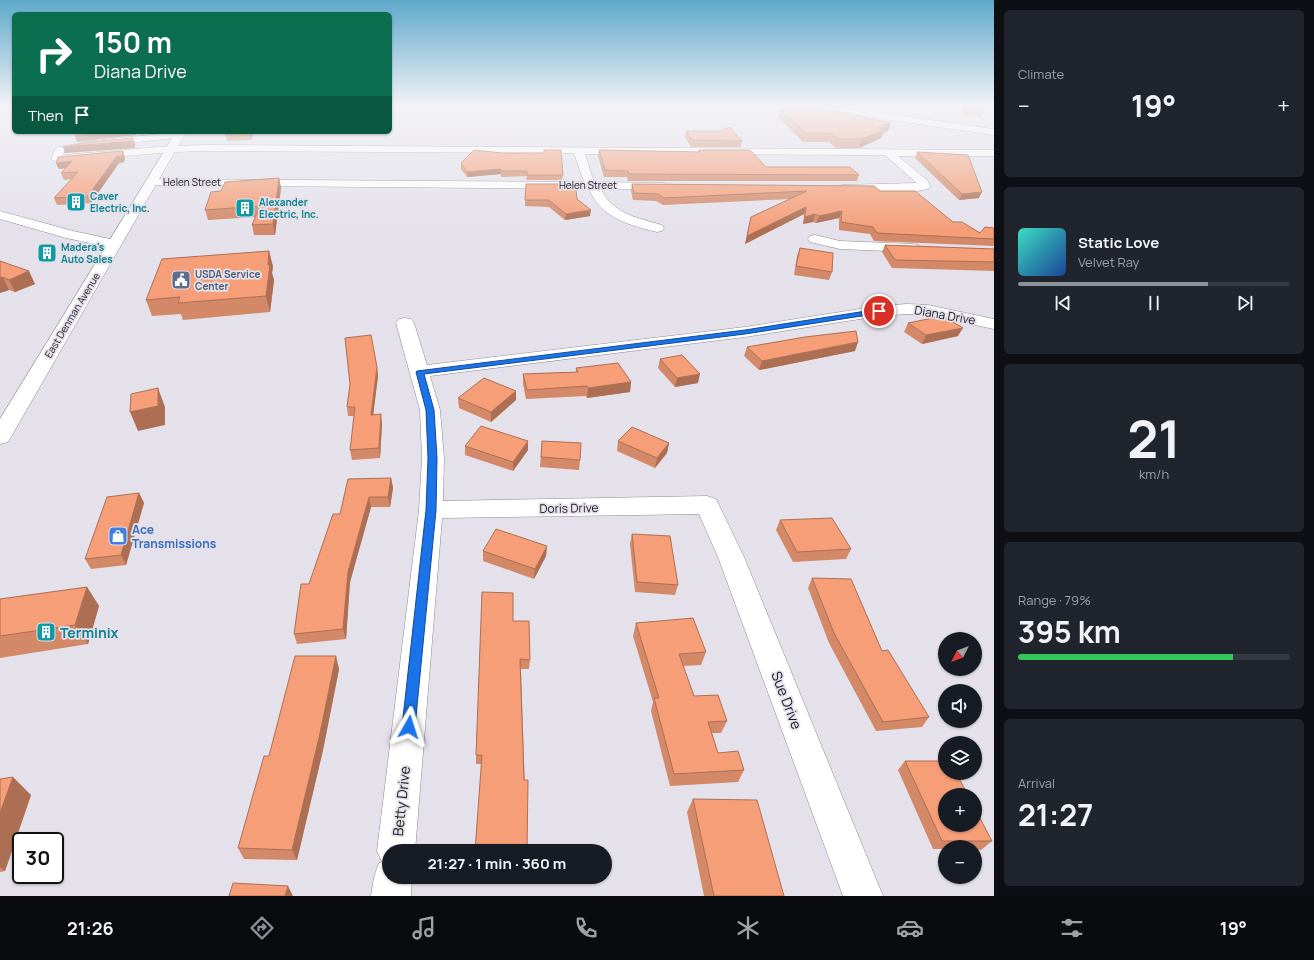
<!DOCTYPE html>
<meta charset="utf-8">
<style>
body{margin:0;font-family:Manrope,sans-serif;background:#20242c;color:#f1f3f6;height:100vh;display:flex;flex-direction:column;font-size:15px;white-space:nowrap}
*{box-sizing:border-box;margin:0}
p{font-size:13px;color:#9ea1a6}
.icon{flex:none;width:22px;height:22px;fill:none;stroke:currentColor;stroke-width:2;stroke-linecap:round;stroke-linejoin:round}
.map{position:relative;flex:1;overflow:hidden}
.details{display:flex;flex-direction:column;gap:10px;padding:10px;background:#0d0f14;width:320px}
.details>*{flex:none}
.guide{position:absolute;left:12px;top:12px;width:380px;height:122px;border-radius:6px;box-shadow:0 1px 3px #0004;background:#0b6e4f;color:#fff;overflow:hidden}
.needle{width:26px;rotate:228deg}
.tools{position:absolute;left:938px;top:632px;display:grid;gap:8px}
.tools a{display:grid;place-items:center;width:44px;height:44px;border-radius:50%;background:#171b24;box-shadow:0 1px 3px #0004;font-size:20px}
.speed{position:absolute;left:12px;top:832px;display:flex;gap:8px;font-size:20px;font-weight:700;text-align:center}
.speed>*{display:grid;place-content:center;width:52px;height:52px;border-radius:50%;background:#171b24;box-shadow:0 1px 3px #0004;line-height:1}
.speed .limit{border:2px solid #111;border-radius:6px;background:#fff;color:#111}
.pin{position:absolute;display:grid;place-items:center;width:34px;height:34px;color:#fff;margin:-17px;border:2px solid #fff;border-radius:50%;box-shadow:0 1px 4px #0007}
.me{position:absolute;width:44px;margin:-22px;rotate:6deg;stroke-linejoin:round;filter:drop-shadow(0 0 3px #0008)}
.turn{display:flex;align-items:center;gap:14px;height:84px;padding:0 16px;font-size:18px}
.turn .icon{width:52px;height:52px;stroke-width:2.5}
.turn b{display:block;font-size:28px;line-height:34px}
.then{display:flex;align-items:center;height:38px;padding:0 16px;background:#0003;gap:8px;font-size:15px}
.big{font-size:30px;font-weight:700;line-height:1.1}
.details .tile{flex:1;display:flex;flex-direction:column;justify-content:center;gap:6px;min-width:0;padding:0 14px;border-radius:6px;background:#20242c}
.details .dial{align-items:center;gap:0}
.dial b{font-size:52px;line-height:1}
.song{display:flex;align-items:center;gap:12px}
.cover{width:48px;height:48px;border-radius:6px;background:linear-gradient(135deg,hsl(170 70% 55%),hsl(220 70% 35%))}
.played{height:4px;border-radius:2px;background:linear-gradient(90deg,#8c9099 70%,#363941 70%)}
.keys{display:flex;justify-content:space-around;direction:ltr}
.heat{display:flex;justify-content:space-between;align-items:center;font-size:22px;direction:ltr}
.charge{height:6px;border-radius:3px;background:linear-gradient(90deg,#34c759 79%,#363941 0)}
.trip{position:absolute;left:382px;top:844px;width:230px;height:40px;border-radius:20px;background:#171b24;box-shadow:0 1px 3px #0004;font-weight:700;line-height:40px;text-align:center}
.tabs{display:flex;height:64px;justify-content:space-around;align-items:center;background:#090b0e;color:#9ea1a6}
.tabs .icon{width:28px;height:28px}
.tabs .on{color:#8c9099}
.tabs b{font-size:18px;color:#f1f3f6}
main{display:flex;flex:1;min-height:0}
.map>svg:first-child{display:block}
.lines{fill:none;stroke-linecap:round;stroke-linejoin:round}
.minor-casing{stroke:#8c8a93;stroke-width:1}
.major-casing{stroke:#8c8a93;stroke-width:1}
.highway-casing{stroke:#8c8a93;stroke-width:1}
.minor{fill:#fff;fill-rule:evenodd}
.major{fill:#fff;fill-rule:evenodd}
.highway{fill:#fff;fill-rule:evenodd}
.wall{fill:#d38867}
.shaded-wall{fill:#ac6f54}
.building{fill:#f59e78;stroke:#ac6f54}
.route{fill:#1a73e8;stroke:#114b97}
.labels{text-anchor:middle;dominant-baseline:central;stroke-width:3.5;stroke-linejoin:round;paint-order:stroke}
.far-street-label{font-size:10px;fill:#1a191d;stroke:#e4e1eb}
.far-culture-label{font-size:10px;font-weight:bold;fill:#0d838f;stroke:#e4e1eb;text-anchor:start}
.far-service-label{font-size:10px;font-weight:bold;fill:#4e5e75;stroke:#e4e1eb;text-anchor:start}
.street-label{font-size:12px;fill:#1a191d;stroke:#e4e1eb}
.shop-label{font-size:12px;font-weight:bold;fill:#366cbe;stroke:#e4e1eb;text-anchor:start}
.near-culture-label{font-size:14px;font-weight:bold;fill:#0d838f;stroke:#e4e1eb;text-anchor:start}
.near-street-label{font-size:14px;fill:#1a191d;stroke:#e4e1eb}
</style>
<main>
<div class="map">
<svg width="994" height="896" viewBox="0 0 994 896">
<rect width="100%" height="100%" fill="#e4e1eb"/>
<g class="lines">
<!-- minor casing -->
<g class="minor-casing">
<g id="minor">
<polygon points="907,105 943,105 940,111 937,112 911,108"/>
<path d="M180,132L183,133L185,135L183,137L92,147L64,152L63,155L172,146L206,145L994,150V156H898L928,181L930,186L928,189L911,192H845L839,188L841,185L917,183L885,155L585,154L593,179L597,182L665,183L667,186L661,190L601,189C613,214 638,218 662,225L664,228L662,231L657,232C629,225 601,218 589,189L151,185L145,182L151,179L584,182L574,153L206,151L172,152L56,162L51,159L56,148L60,147L92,141Z"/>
<polygon points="0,211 73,231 119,241 121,244 119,247 114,248 66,238 0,219"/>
<polygon points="815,235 840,241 913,244 918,245 920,248 918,251 913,252 840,249 810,242 808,239 810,236"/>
<polygon points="907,304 928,305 994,319 994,329 928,315 907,314 879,316 745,337 430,376 440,410 444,458 443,501 707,496 716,499 744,557 883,896 843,896 718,557 699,514 442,518 415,851 389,851 389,877 412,877 411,896 371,896 374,877 379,863 382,862 377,851 419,510 422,458 420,410 396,323 399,319 405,318 411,319 414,323 427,365 745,327 879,306"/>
</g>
</g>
<!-- major casing -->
<g class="major-casing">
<polygon id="major" points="176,132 186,132 11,437 8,442 0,444 0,419"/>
</g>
<!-- highway casing -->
<g class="highway-casing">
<polygon id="highway" points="803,105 823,105 994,129 994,135 807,108"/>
</g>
<!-- minor -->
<use href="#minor" class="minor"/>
<!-- major -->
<use href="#major" class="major"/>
<!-- highway -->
<use href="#highway" class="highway"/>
</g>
<!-- wall -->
<g class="wall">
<polygon points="962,105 986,105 986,107 981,117 961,115"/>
<polygon points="780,109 891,123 888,131 883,133 881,138 859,148 836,148 829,142 803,142 778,117"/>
<polygon points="686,131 742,141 741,147 691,147 685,137"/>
<polygon points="225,132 254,132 251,140 227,141"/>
<polygon points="599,150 698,152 699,150 766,167 859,175 857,181 628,181 627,177 604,177 598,156"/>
<polygon points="917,152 979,198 959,200 915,158"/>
<polygon points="125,158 124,162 119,163 91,203 57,205 54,198 72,179 64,180 61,173 65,168 59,169 56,163"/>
<polygon points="461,163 563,175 562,180 526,180 527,176 501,177 501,174 467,177 461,169"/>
<polygon points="279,178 281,188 275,235 254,235 252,225 255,217 208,220 205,210"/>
<polygon points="526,184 563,189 577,199 590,216 565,220 549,207 525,206"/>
<polygon points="632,184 880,191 953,222 980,233 994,228 994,246 874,241 870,234 839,230 839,218 816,223 813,222 803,224 804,214 745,244 751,217 790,199 663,205 656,201 633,200 631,191"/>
<polygon points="885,245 994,249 994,271 892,268 882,252"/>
<polygon points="800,248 832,272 829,280 794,275 797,256"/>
<polygon points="269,251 273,267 272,273 274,280 270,312 183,320 181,314 152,316 146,300"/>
<polygon points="0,261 35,284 15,292 9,290 0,293"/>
<polygon points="908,323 958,336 922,344 904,332"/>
<polygon points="747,347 855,351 759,370 744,356"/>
<polygon points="660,359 698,383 675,387 658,368"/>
<polygon points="377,367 378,376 373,415 382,424 380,458 352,460 350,450 354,416 348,416 347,407"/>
<polygon points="576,368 631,382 630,392 587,398 586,396 526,399 523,384 523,374 576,372"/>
<polygon points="516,391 516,400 491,422 459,408 458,398"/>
<polygon points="542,441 580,460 579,470 540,467"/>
<polygon points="618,441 669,443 667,453 655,468 617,451"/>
<polygon points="465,446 528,450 513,471 465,455"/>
<polygon points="391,478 393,488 390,507 371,507 350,582 346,639 297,644 294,634 309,584 340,514"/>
<polygon points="139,493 144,503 126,565 91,569 85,559"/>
<polygon points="780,520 851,549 846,559 793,562 776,530"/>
<polygon points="632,534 678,585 675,595 635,592 630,544"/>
<polygon points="547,546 546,556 534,579 483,561 483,551"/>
<polygon points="812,578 882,651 929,717 922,727 876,731 829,643 808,588"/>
<polygon points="87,587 99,606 88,644 0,658 0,599"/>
<polygon points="513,621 530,660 529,669 521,669 527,851 481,764 476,764 476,755"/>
<polygon points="636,623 706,652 701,665 683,666 694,696 727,721 721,733 712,733 718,753 744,770 738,782 670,786 651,711 653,702 633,636"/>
<polygon points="339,669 323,750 297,860 244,859 238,848 269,756"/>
<polygon points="905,761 992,841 981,850 975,849 975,847 945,847 945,849 933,849 898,770"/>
<polygon points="0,779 31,795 5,871 0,872"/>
<polygon points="693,799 784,896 704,896 687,812"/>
<polygon points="474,877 526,877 526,881 474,878"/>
</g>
<!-- shaded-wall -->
<g class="shaded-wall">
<polygon points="891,123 888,131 883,133 881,138 859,148 862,139 877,128"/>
<polygon points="109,132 136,132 136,135 77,142 75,136"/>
<polygon points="250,132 254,132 251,140 249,133"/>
<polygon points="133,138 135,144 135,148 65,153 63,147"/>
<polygon points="123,151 125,158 124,162 119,163 91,203 88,196 117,156"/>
<polygon points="72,161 74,167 59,169 56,163"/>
<polygon points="501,169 501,174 467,177 467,172"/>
<polygon points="279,178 281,188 275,235 273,224"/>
<polygon points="982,192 979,198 959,200 962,194"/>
<polygon points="806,207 804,214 745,244 747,236"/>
<polygon points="591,210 590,216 565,220 566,214"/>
<polygon points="842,211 839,218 816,223 819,216"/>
<polygon points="815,214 813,222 803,224 805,217"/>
<polygon points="269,251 273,267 272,273 274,280 270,312 266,296"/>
<polygon points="29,271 35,284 15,292 9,280"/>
<polygon points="3,277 9,290 0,293 0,278"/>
<polygon points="963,328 958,336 922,344 926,335"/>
<polygon points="858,342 855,351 759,370 762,361"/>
<polygon points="377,367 378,376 372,424 371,415"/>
<polygon points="700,374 698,383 675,387 677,378"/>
<polygon points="631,382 630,392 587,398 588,388"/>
<polygon points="158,388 165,407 165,425 138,431 130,412"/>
<polygon points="516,391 516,400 491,422 491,412"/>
<polygon points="381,414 382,424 380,458 379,448"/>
<polygon points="528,441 528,450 513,471 513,462"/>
<polygon points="669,443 667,453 655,468 657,458"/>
<polygon points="391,478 393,488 390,507 388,497"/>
<polygon points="139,493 144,503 126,565 121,555"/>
<polygon points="369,497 371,507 350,582 346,639 343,629 348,572"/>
<polygon points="547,546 546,556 534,579 535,569"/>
<polygon points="87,587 99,606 88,644 75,625"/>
<polygon points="336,656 339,669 323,750 297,860 292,850"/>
<polygon points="13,777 31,795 5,871 0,867 0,813"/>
<polygon points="288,886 293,896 285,896"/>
</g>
<!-- building -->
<g class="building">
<polygon points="793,105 797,105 810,107 813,106 891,123 877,128 884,130 862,139 839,139 832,134 805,133 780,109"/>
<polygon points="968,105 986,105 986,107"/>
<polygon points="730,127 742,141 692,140 686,131 720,131"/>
<polygon points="76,132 109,132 75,136"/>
<polygon points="226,132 250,132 249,133 225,134"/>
<polygon points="133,138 133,141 63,147 90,142"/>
<polygon points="474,150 502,153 544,153 544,150 561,150 563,175 527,175 527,171 501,171 501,169 467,172 461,163"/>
<polygon points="599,150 700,152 699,150 750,150 766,167 850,167 859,175 629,174 628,171 605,170"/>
<polygon points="123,151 122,156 117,156 88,196 54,198 78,172 61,173 72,161 56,163 58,157"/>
<polygon points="917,152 968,155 982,192 962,194"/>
<polygon points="279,178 273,224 252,225 260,206 205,210 211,192 221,191 225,182"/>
<polygon points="526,184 563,184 563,189 576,189 577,199 591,210 566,214 549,200 525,200"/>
<polygon points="632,184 874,186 880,191 915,191 953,222 962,222 980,233 985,227 994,228 994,239 877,233 873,227 841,222 842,211 819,216 815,214 805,217 806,207 747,236 751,217 807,191 664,198 658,194 634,193"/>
<polygon points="885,245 994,249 994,262 895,260"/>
<polygon points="800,248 833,253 832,272 796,266"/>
<polygon points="269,251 268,265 270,265 266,296 178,303 180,297 146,300 162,259"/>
<polygon points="0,261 29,271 9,280 3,277 0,278"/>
<polygon points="943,316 963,328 926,335 908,323"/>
<polygon points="856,331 858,342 762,361 747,347 805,337"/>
<polygon points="371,335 377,367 371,415 381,414 379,448 350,450 355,407 347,407 350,384 345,338"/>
<polygon points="682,355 700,374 677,378 660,359"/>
<polygon points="618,363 631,382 588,388 587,386 527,390 523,374 578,372 576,368"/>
<polygon points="484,378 516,391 491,412 458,398"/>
<polygon points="158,388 158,406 130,412 131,394"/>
<polygon points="481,426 528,441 513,462 465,446"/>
<polygon points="632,427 669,443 657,458 618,441"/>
<polygon points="542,441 581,443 580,460 541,457"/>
<polygon points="391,478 388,497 369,497 348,572 343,629 294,634 301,584 309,584 333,514 340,514 348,479"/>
<polygon points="139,493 121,555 85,559 107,497"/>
<polygon points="832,518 851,549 797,552 780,520"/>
<polygon points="496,529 547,546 535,569 483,551"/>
<polygon points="632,534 670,536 678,585 637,582"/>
<polygon points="812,578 851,579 882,651 888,650 929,717 883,722 834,633"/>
<polygon points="87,587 75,625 0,636 0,599"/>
<polygon points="482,592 513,593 513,621 529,621 530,660 520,659 524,780 528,780 527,851 475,851 482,755 476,755"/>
<polygon points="693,618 706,652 679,654 694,696 718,695 727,721 708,722 718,753 738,751 744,770 674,774 654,698 659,698 636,623"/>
<polygon points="295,656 336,656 319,738 292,850 238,848 264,756 269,756"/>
<polygon points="905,761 945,761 945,773 956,773 968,795 945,795 945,825 975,825 975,809 992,841 942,841"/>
<polygon points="13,777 0,813 0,779"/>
<polygon points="693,799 757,800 784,896 714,896"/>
<polygon points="233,883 288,886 285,896 229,896"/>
</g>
<!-- sky -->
<linearGradient id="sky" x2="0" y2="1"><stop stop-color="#5ea9ca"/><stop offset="0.46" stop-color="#f3f2f6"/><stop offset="1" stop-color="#f3f2f6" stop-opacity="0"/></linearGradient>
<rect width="994" height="230" fill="url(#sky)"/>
<!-- route -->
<polygon class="route" points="879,309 882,311 881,313 745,334 424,374 434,410 437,458 436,510 415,727 413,732 409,734 404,732 402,727 426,510 428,458 426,410 416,372 417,371 745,330"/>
<!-- icons -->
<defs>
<g id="building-square" transform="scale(1)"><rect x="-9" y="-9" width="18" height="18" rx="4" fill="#0f9aa8" stroke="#e4e1eb"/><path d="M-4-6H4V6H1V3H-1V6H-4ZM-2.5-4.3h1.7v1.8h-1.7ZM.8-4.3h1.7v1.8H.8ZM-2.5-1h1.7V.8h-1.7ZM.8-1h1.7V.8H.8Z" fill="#fff"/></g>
<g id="civic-square" transform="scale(1)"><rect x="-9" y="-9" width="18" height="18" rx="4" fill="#5c6f8a" stroke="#e4e1eb"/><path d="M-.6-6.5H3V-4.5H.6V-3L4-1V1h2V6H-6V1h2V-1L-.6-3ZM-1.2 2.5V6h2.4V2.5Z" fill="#fff"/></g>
<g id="shop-square" transform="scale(1)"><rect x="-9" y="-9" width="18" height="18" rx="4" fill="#3f7fe0" stroke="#e4e1eb"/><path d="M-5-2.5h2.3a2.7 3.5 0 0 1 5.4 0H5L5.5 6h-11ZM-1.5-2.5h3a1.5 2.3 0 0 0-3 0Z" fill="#fff"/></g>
</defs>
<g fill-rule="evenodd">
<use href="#building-square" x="76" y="202"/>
<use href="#building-square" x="245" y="208"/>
<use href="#building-square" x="47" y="253"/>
<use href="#civic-square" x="181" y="280"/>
<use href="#shop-square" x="118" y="536"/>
<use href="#building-square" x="46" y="632"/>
</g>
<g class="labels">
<!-- far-street labels -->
<g class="far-street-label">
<text x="192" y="182">Helen Street</text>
<text x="588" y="185">Helen Street</text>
<text transform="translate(72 315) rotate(-59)">East Denman Avenue</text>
</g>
<!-- far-culture labels -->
<g class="far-culture-label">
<text x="90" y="196">Caver<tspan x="90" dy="12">Electric, Inc.</tspan></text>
<text x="259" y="202">Alexander<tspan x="259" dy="12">Electric, Inc.</tspan></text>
<text x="61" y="247">Madera's<tspan x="61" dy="12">Auto Sales</tspan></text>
</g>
<!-- far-service labels -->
<g class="far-service-label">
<text x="195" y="274">USDA Service<tspan x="195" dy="12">Center</tspan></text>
</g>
<!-- street labels -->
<g class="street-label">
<text transform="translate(945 315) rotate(10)">Diana Drive</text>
<text transform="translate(569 508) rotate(-1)">Doris Drive</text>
</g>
<!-- shop labels -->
<g class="shop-label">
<text x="132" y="529">Ace<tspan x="132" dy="14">Transmissions</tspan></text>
</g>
<!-- near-culture labels -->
<g class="near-culture-label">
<text x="60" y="632">Terminix</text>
</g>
<!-- near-street labels -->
<g class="near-street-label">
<text transform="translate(787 700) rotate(69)">Sue Drive</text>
<text transform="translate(401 801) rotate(-84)">Betty Drive</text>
</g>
</g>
</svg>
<div class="tools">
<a><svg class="needle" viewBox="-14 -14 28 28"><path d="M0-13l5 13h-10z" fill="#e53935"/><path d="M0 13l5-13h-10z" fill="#9ea1a6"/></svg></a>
<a><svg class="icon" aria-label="sound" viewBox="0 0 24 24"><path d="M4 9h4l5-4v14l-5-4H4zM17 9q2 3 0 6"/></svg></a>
<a><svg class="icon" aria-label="layers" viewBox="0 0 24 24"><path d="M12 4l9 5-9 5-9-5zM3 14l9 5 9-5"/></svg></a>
<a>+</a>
<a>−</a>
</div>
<div class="speed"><div class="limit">30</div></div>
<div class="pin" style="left:879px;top:311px;background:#d93025"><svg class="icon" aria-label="arrive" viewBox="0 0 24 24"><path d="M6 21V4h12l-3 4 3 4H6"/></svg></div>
<svg class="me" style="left:409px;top:727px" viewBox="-20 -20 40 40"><path d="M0-17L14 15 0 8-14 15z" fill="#1a73e8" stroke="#fff" stroke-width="4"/></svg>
<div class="trip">21:27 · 1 min · 360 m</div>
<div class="guide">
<div class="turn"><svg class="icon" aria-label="right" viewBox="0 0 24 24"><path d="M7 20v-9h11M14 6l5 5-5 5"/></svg><div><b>150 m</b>Diana Drive</div></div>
<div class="then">Then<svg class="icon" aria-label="arrive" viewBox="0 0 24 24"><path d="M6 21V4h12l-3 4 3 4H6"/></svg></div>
</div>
</div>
<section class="details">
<div class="tile"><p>Climate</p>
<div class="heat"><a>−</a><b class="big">19°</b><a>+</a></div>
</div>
<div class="tile">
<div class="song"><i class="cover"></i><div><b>Static Love</b><p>Velvet Ray</p></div></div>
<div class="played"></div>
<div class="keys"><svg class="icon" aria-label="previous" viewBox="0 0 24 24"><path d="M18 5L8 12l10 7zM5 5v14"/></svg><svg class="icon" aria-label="pause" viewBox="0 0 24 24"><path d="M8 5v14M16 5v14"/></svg><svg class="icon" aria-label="next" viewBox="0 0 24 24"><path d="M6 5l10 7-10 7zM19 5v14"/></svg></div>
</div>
<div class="tile dial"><b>21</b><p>km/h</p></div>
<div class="tile"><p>Range · 79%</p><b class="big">395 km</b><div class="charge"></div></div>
<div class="tile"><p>Arrival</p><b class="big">21:27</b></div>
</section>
</main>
<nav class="tabs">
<b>21:26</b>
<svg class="icon on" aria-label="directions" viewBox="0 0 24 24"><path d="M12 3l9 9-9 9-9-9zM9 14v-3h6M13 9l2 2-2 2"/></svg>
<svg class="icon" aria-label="music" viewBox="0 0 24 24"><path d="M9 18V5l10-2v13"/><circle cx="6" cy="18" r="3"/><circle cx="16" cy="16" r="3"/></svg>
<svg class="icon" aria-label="phone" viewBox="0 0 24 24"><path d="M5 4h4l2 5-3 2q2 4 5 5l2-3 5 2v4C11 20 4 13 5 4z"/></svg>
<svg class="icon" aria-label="climate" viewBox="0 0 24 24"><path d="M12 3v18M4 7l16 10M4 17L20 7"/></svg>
<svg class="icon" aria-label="car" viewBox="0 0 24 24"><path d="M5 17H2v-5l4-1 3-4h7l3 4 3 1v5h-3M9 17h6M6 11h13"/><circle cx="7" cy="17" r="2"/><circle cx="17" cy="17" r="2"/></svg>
<svg class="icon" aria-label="filters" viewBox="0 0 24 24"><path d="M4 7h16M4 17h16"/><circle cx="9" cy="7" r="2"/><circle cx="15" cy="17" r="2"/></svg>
<b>19°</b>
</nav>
